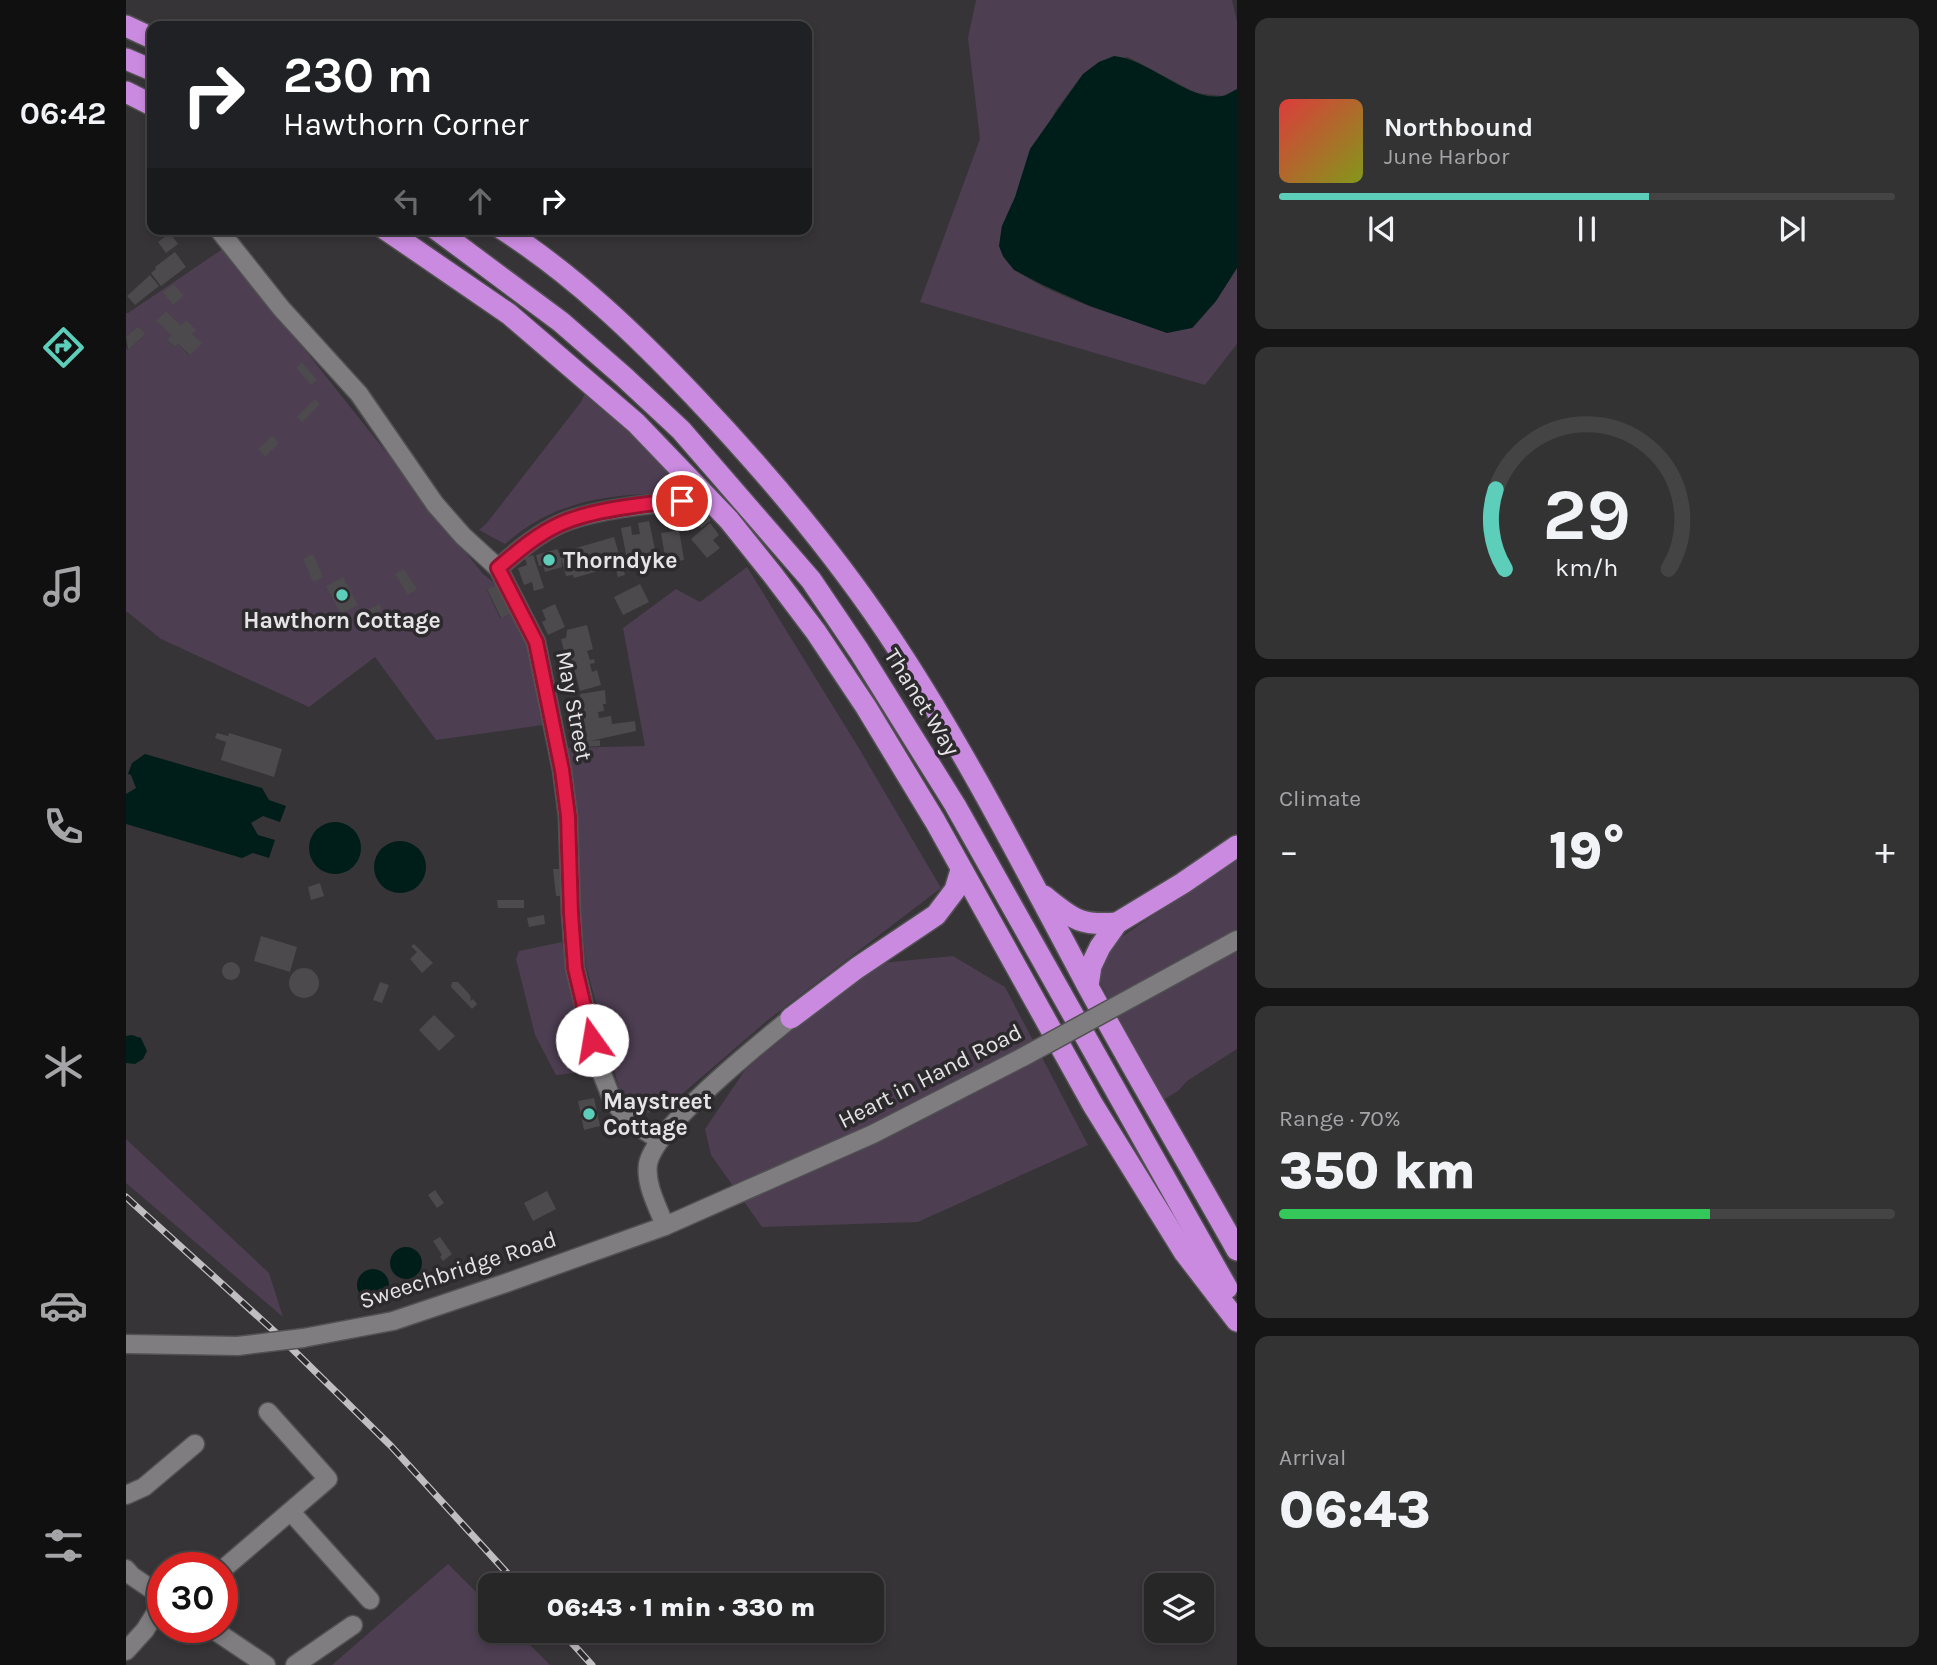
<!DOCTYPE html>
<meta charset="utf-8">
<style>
body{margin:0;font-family:Karla,sans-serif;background:#343334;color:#f1f3f6;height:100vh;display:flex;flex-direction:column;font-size:26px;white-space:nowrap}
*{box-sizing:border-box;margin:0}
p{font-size:23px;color:#a5a5a8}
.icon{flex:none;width:38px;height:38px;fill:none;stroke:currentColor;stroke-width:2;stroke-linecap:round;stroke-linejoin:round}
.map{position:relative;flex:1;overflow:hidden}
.panel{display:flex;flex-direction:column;gap:18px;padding:18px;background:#161516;width:700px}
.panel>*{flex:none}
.guide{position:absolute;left:21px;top:21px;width:665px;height:214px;border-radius:14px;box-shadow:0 4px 10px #0003,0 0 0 2px #444445;background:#202124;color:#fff;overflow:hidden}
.fabs{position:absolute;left:1018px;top:1573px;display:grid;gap:14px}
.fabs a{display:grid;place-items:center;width:70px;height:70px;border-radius:14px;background:#282728;box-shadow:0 4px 10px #0003,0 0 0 2px #444445;font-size:35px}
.speed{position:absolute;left:21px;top:1552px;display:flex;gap:14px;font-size:35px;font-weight:700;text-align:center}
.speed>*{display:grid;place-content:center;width:91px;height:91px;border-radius:50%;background:#282728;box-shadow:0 4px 10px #0003,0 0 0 2px #444445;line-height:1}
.speed .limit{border:10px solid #d22;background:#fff;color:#111}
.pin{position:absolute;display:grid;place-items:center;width:60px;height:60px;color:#fff;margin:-30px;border:4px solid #fff;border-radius:50%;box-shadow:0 2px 7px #0007}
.me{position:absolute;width:77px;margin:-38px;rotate:347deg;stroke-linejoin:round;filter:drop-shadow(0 0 5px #0008)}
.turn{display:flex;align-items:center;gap:24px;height:147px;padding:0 21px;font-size:32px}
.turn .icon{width:91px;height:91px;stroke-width:2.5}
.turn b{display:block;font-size:49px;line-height:60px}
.lanes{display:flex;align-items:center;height:66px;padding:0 21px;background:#0003;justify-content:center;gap:35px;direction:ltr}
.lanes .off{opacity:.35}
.big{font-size:52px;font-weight:800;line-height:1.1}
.panel .card{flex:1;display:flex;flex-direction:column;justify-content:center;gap:10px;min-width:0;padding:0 24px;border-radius:14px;background:#343334}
.panel .dial{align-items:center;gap:0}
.dial svg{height:182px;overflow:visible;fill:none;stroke:#444445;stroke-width:7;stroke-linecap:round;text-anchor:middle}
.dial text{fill:#f1f3f6;stroke:none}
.song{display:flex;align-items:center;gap:21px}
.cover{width:84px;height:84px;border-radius:10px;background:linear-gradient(135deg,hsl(0 70% 55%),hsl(70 70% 35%))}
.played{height:7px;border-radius:4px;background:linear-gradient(90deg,#5cceba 60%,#444445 60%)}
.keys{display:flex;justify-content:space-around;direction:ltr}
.heat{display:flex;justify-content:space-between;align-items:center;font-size:38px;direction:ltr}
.charge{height:10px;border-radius:5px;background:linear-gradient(90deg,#34c759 70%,#444445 0)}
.trip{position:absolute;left:352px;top:1573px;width:406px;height:70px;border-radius:14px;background:#282728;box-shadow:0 4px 10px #0003,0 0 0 2px #444445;font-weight:800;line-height:70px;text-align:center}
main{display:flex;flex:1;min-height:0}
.dock{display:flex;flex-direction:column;width:126px;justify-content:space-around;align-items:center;background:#101010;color:#a5a5a8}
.dock .icon{width:49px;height:49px}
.dock .current{color:#5cceba}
.dock b{font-size:32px;color:#f1f3f6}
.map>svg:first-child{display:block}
.green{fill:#4d3e52;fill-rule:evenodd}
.water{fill:#001e19}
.building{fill:#4c4a4c}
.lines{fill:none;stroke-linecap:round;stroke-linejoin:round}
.minor-casing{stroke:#515052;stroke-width:21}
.highway-casing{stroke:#515052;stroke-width:24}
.minor{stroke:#7f7d80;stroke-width:18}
.highway{stroke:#ca8adf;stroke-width:21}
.rail-casing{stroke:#c0bec0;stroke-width:7}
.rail{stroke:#2c2a2c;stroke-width:4.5;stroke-dasharray:13;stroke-linecap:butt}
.minor-bridge-casing{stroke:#515052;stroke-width:21;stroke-linecap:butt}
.minor-bridge{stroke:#7f7d80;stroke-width:18}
.route-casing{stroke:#92132f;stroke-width:18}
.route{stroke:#e11d48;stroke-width:12}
.poi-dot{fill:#5cceba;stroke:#2c2a2c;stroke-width:2.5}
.labels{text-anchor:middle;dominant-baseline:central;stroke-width:7;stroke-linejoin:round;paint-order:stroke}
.poi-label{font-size:23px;font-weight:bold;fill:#e6e4e6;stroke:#2c2a2c;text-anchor:start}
.street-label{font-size:23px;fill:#e6e4e6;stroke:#2c2a2c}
</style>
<main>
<nav class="dock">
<b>06:42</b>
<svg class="icon current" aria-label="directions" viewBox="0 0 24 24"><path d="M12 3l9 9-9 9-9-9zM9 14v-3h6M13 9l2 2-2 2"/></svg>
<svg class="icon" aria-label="music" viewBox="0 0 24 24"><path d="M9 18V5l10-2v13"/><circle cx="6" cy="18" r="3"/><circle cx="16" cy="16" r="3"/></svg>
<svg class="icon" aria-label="phone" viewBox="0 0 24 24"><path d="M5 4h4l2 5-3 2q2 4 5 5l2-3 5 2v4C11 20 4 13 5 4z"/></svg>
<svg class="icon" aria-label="climate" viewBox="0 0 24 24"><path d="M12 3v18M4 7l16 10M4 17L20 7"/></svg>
<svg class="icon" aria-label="car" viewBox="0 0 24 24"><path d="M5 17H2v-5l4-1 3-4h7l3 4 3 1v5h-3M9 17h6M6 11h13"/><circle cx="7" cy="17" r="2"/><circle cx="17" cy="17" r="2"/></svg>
<svg class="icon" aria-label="filters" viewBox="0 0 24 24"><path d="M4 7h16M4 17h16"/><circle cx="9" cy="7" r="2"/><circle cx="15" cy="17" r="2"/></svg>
</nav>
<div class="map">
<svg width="1111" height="1665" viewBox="0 0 1111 1665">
<rect width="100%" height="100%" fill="#363436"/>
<!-- green -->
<g class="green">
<path d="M850,0H1106L1111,21V89L1096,96L1070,93L1002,57L973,62L957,74L930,110L876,226C874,237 872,248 878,258C893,282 968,309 997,317C1019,323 1044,324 1067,328L1090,301L1111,268V344L1079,385L794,302L854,139L842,38Z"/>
<path d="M98,248L357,574L371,585L361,590L374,618L384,614L404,648L417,725L310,740L249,657L183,707L35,639L0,611V348L2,350L20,334L12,326L0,337V313H2ZM40,311L55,325L60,321L66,334L75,343L63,355L52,344L49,347L41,340L45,335L31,321Z"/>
<path d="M460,391L553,475L541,493C478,495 428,501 379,544L353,530L360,524L455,402Z"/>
<polygon points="621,567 734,750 815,888 642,1020 541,1107 512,1116 494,1092 460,966 438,748 519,746 497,628 550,589 574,602"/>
<polygon points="1111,856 1111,1049 1061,1081 1052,1091 1037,1100 969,973 983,946"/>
<polygon points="436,942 466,1071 430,1075 409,1035 390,959 393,951"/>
<polygon points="827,956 879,987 962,1145 792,1222 636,1227 585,1155 579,1129 619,1070 672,1025 755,963"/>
<polygon points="0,1139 143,1273 157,1317 0,1183"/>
<polygon points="322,1564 364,1606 364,1631 390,1631 424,1665 206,1665"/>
</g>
<!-- water -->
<g class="water">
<path d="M988,56C1023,59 1063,102 1096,96C1101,96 1107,91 1111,89V268L1090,301L1066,328L1041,333L964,306L917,285L888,270L877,256L873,246L876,226L889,197L904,149L957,74L973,62Z"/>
<polygon points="19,754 136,788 143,800 160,806 154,822 137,816 125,823 132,835 149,840 143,858 127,853 116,858 0,824 0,794 10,788 5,775 2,774 6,763"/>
<circle cx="209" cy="848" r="26"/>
<circle cx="274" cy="867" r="26"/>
<polygon points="6,1035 15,1038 21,1051 17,1059 9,1064 0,1063 0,1036"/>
<circle cx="280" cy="1263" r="16"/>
<circle cx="247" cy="1285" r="16"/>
</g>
<!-- building -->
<g class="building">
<polygon points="44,233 52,244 40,253 32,242"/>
<polygon points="49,252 60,267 35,286 25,273 30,269 29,267"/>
<polygon points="24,275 33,286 9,305 1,296"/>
<polygon points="48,284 58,296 47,305 37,292"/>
<polygon points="40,311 55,325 60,320 70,330 66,334 76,343 64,355 52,344 49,347 41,340 45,335 30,321"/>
<polygon points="12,326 20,334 2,350 0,337"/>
<polygon points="176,362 191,380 185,385 170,368"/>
<polygon points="189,399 194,404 176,422 171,417"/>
<polygon points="146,436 153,443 139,457 132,449"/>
<polygon points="577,510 585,520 575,528 567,519"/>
<polygon points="523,521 530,554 501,560 495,528 505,526 506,535 514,534 512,523"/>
<polygon points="584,523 593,535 587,540 594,548 581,558 565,539"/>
<polygon points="553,530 558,560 540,563 535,533"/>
<polygon points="488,537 499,575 492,577 489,566 448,578 447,575 440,576 435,558 436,567 419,572 417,565 413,566 410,555 431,549 433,553"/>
<polygon points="187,554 197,577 187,582 177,559"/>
<polygon points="407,555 418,588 408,591 406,582 398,585 392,568 401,565 399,558"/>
<polygon points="278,569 291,589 282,595 269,574"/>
<polygon points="217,577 232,605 215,614 200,586"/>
<polygon points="514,584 523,602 497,615 488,597"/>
<polygon points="371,585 384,614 375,618 361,589"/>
<polygon points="254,604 256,610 239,618 236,612"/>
<polygon points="429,604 439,627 422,635 416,622 420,620 416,610"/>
<polygon points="461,625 467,649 461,651 464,660 468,659 469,663 464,664 466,672 471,670 475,685 454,691 444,653 439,654 435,639 440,638 441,630"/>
<polygon points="479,690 480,704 477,704 478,711 472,712 473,718 485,716 486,724 509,721 510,731 464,741 474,740 474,746 452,747 452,742 461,741 454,694"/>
<polygon points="91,733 102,736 103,733 156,749 148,777 95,760 100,742 89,738"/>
<polygon points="427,869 433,869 436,896 430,896"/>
<polygon points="194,883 198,896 185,900 182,887"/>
<polygon points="371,900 398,900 398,908 372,908"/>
<polygon points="418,915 419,924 403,927 401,918"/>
<polygon points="135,936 171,947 164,972 128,961"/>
<polygon points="288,944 307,963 296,973 284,959 291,952 285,946"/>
<circle cx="105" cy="971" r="9"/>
<circle cx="178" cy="983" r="15"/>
<polygon points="254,982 263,985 256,1003 247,1000"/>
<polygon points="326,982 332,982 344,995 345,1001 347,999 351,1004 346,1009 325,987"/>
<polygon points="308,1015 329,1036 313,1051 293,1030"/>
<polygon points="468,1098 474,1126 458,1130 452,1101"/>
<polygon points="309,1190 318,1203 311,1208 302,1195"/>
<polygon points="421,1191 430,1209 407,1221 398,1203"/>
<polygon points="314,1237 326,1254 317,1261 314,1257 316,1255 307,1241"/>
</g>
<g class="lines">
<!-- minor casing -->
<g class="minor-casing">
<g id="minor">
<polyline points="93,230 155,308 233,394 309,504 337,536 372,568 410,642 436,770 442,816 445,913 449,968 472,1064 486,1099 501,1119 533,1140"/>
<path d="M372,568C392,551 410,535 434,524C465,510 521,504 556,501"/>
<polyline points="1016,992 1111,940"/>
<path d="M539,1226C532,1207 519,1185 522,1164C529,1127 633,1044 665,1018"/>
<polyline points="177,1338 267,1321 380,1283 539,1226 747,1134 897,1057"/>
<polyline points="0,1344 112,1346"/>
<polyline points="0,1495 18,1487 69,1444"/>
<polyline points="165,1512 244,1600"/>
<polyline points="0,1569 6,1576 37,1597"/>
<polyline points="96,1570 202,1479 142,1412"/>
<polyline points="85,1628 140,1665"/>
<polyline points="0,1651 19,1630 37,1601"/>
<polyline points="169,1665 227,1625"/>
</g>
</g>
<!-- highway casing -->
<g class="highway-casing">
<g id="highway">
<polyline points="0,26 26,38"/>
<polyline points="0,59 26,70"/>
<polyline points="0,92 26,105"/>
<polyline points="259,229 383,314 510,423 603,520 647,575 690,632 740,707 809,821 967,1105 1058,1252 1111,1321"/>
<polyline points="310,229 435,322 497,376 555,430 685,580 733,651 829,805 1101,1288"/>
<path d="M376,229C448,275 510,335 568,396C643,475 713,558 772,649C842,756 900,871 960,983C1009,1073 1061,1161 1111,1250"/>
<path d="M918,896C947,919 953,926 991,923"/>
<polyline points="962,986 965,966 974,947 991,923 1057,883 1111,846"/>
<polyline points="665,1018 731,968 810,915 829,890 835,870"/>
</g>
</g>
<!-- minor -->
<use href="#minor" class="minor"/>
<!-- highway -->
<use href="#highway" class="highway"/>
<!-- rail casing -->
<g class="rail-casing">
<g id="rail">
<polyline points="0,1197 148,1331 265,1446 393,1586"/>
<polyline points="435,1631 466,1665"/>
</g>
</g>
<!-- rail -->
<use href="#rail" class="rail"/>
<!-- minor-bridge casing -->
<g class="minor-bridge-casing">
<g id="minor-bridge">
<polyline points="897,1057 1016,992"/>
<polyline points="112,1346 177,1338"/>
</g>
</g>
<!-- minor-bridge -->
<use href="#minor-bridge" class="minor-bridge"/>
</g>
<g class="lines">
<!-- route casing -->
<g class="route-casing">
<path id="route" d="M466,1040L449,968L445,913L442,816L436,770L410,642L372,568C392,551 410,535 434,524C464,510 522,503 556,501"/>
</g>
<!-- route -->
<use href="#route" class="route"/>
</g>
<!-- markers -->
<g class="poi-dot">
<circle cx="423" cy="560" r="7"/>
<circle cx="216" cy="595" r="7"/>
<circle cx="463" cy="1114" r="7"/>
</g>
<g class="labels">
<!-- poi labels -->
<g class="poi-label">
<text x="437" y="560">Thorndyke</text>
<text x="216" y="620" text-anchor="middle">Hawthorn Cottage</text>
<text x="477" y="1101">Maystreet<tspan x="477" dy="26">Cottage</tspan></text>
</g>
<!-- street labels -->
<g class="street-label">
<text transform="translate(796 702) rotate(58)">Thanet Way</text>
<text transform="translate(448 706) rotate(79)">May Street</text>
<text transform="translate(804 1076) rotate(-27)">Heart in Hand Road</text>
<text transform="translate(332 1270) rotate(-18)">Sweechbridge Road</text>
</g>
</g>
</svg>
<div class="fabs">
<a><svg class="icon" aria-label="layers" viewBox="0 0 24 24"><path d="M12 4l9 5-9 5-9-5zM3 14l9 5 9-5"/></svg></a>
</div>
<div class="speed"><div class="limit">30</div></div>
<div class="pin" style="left:556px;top:501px;background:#d93025"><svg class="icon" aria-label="arrive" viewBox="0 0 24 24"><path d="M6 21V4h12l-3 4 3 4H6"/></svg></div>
<svg class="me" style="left:466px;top:1040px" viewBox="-20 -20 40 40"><circle r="19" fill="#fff"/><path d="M0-13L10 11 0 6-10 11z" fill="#e11d48"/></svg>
<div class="trip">06:43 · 1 min · 330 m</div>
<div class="guide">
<div class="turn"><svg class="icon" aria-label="right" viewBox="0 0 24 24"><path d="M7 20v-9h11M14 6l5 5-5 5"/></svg><div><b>230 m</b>Hawthorn Corner</div></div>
<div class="lanes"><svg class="icon off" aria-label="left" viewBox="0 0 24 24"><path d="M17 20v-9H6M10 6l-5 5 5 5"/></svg><svg class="icon off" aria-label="ahead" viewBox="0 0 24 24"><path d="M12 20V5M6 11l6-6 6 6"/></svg><svg class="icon" aria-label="right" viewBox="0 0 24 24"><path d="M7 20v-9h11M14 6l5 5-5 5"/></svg></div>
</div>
</div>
<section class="panel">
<div class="card">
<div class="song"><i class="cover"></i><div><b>Northbound</b><p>June Harbor</p></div></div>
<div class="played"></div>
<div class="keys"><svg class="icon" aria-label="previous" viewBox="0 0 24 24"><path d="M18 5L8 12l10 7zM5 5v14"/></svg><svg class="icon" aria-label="pause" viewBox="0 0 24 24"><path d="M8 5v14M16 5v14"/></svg><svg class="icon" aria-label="next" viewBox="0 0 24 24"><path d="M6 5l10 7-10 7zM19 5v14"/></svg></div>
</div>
<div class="card dial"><svg viewBox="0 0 100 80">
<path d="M14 69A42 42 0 1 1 86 69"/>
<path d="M14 69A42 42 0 0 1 10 34" stroke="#5cceba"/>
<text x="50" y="56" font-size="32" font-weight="700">29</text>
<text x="50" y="72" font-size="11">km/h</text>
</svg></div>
<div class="card"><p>Climate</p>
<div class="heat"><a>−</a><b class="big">19°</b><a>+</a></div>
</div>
<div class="card"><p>Range · 70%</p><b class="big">350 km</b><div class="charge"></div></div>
<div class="card"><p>Arrival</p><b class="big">06:43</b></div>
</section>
</main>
